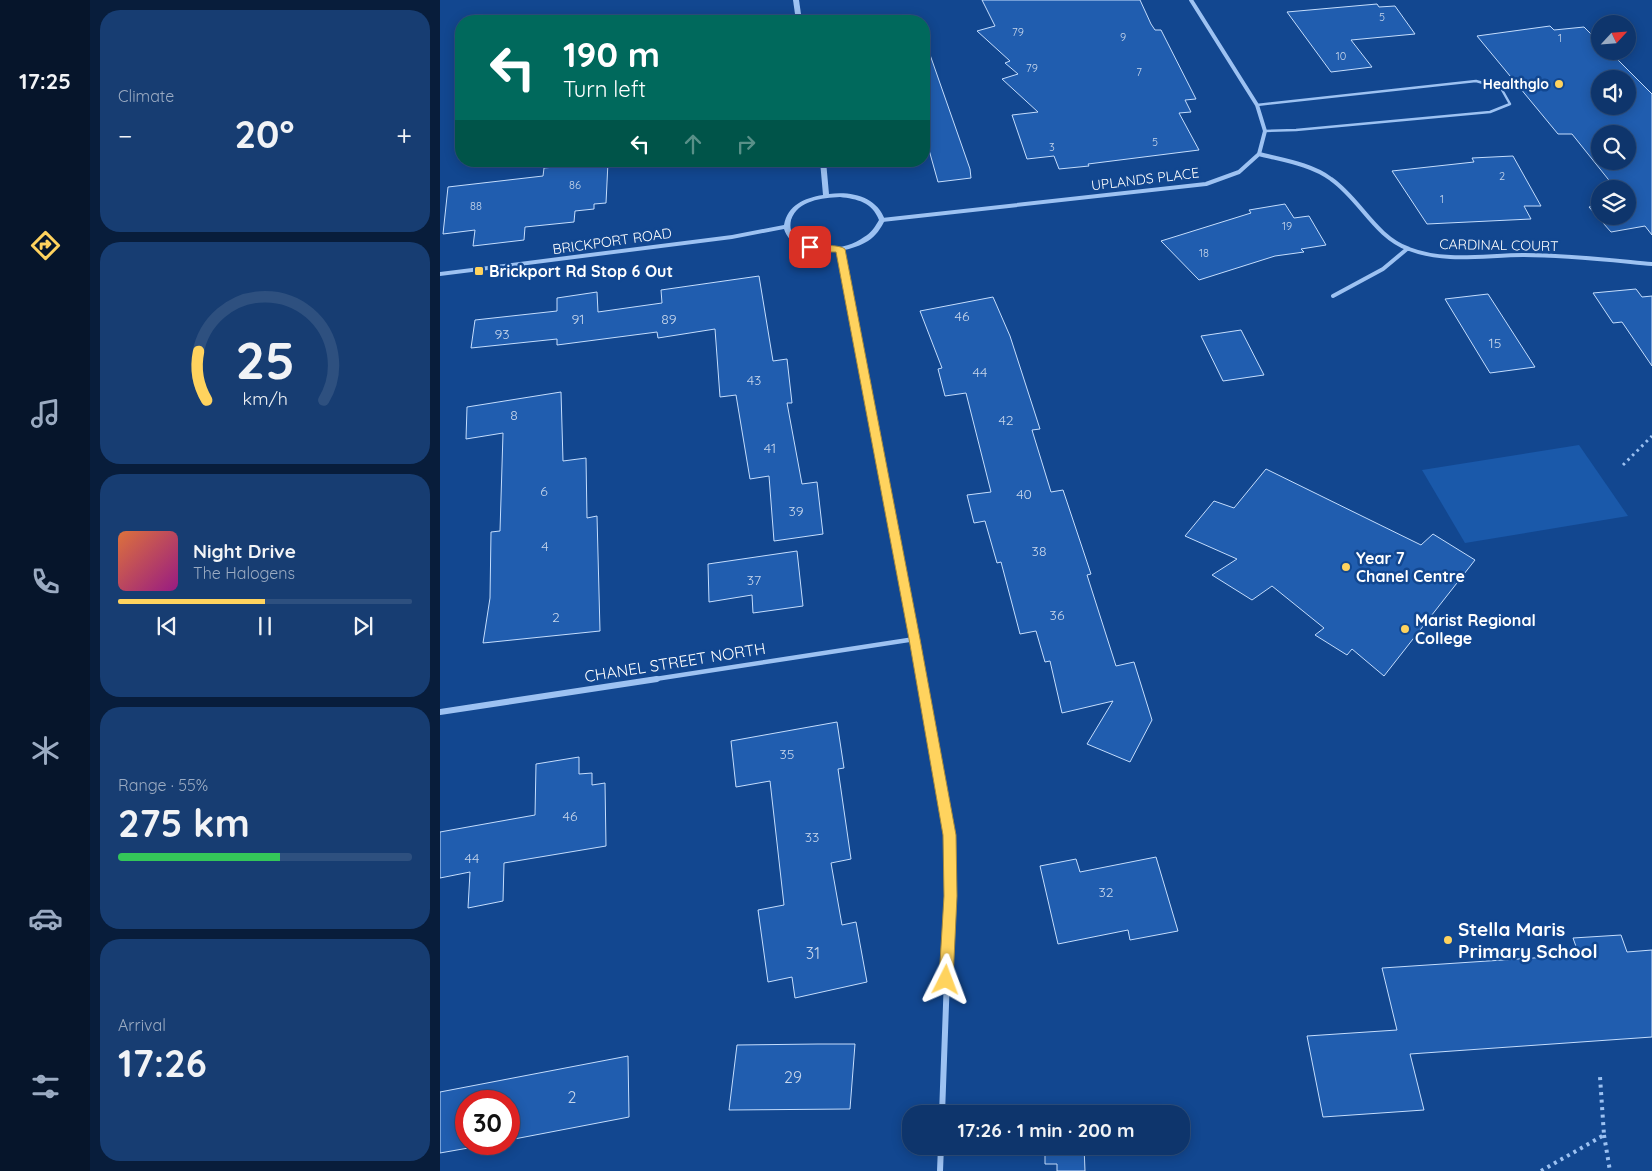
<!DOCTYPE html>
<meta charset="utf-8">
<style>
body{margin:0;font-family:Quicksand,sans-serif;background:#173d72;color:#f1f3f6;height:100vh;display:flex;flex-direction:column;font-size:19px;white-space:nowrap}
*{box-sizing:border-box;margin:0}
p{font-size:16px;color:#9babc2}
.icon{flex:none;width:28px;height:28px;fill:none;stroke:currentColor;stroke-width:2;stroke-linecap:round;stroke-linejoin:round}
.map{position:relative;flex:1;overflow:hidden}
.drawer{display:flex;flex-direction:column;gap:10px;padding:10px;background:#081d3b;width:350px}
.drawer>*{flex:none}
.guide{position:absolute;left:15px;top:15px;width:475px;height:152px;border-radius:20px;box-shadow:0 2px 12px #0003,0 0 0 1px #2e507f;background:#00695c;color:#fff;overflow:hidden}
.needle{width:32px;rotate:64deg}
.controls{position:absolute;left:1151px;top:15px;display:grid;gap:10px}
.controls a{display:grid;place-items:center;width:45px;height:45px;border-radius:50%;background:#0e356c;box-shadow:0 2px 12px #0003,0 0 0 1px #2e507f;font-size:25px}
.speed{position:absolute;left:15px;top:1090px;display:flex;gap:10px;font-size:25px;font-weight:700;text-align:center}
.speed>*{display:grid;place-content:center;width:65px;height:65px;border-radius:50%;background:#0e356c;box-shadow:0 2px 12px #0003,0 0 0 1px #2e507f;line-height:1}
.speed .limit{border:8px solid #d22;background:#fff;color:#111}
.pin{position:absolute;display:grid;place-items:center;width:42px;height:42px;color:#fff;margin:-21px;border-radius:10px;box-shadow:0 2px 8px #0006}
.me{position:absolute;width:55px;margin:-28px;rotate:3deg;stroke-linejoin:round;filter:drop-shadow(0 0 4px #0008)}
.turn{display:flex;align-items:center;gap:18px;height:105px;padding:0 25px;font-size:22px}
.turn .icon{width:65px;height:65px;stroke-width:2.5}
.turn b{display:block;font-size:35px;line-height:42px}
.lanes{display:flex;align-items:center;height:48px;padding:0 25px;background:#0003;justify-content:center;gap:25px;direction:ltr}
.lanes .off{opacity:.35}
.big{font-size:38px;font-weight:800;line-height:1.1}
.drawer .tile{flex:1;display:flex;flex-direction:column;justify-content:center;gap:8px;min-width:0;padding:0 18px;border-radius:20px;background:#173d72}
.drawer .dial{align-items:center;gap:0}
.dial svg{height:130px;overflow:visible;fill:none;stroke:#2e507f;stroke-width:7;stroke-linecap:round;text-anchor:middle}
.dial text{fill:#f1f3f6;stroke:none}
.song{display:flex;align-items:center;gap:15px}
.cover{width:60px;height:60px;border-radius:8px;background:linear-gradient(135deg,hsl(20 70% 55%),hsl(310 70% 35%))}
.played{height:5px;border-radius:2px;background:linear-gradient(90deg,#ffd35e 50%,#2e507f 50%)}
.keys{display:flex;justify-content:space-around;direction:ltr}
.heat{display:flex;justify-content:space-between;align-items:center;font-size:28px;direction:ltr}
.charge{height:8px;border-radius:4px;background:linear-gradient(90deg,#34c759 55%,#2e507f 0)}
.trip{position:absolute;left:462px;top:1105px;width:288px;height:50px;border-radius:20px;background:#0e356c;box-shadow:0 2px 12px #0003,0 0 0 1px #2e507f;font-weight:800;line-height:50px;text-align:center}
main{display:flex;flex:1;min-height:0}
.tab-bar{display:flex;flex-direction:column;width:90px;justify-content:space-around;align-items:center;background:#06152b;color:#9babc2}
.tab-bar .icon{width:35px;height:35px}
.tab-bar .active{color:#ffd35e}
.tab-bar b{font-size:22px;color:#f1f3f6}
.map>svg:first-child{display:block}
.green{fill:#1a59aa}
.building{fill:#205daf;stroke:#c4ddfd;fill-rule:evenodd}
.lines{fill:none;stroke-linecap:round;stroke-linejoin:round}
.path-far1{stroke:#9dc2f2;stroke-width:3;stroke-dasharray:2.5 4;stroke-linecap:butt}
.path{stroke:#9dc2f2;stroke-width:4;stroke-dasharray:3 4.5;stroke-linecap:butt}
.service{stroke:#9dc2f2;stroke-width:2.5}
.minor-far2{stroke:#9dc2f2;stroke-width:4}
.minor-far1{stroke:#9dc2f2;stroke-width:4.5}
.minor{stroke:#9dc2f2;stroke-width:6}
.tertiary{fill:#9dc2f2;fill-rule:evenodd}
.route{fill:#ffd35e;stroke:#a6893d}
.poi-dot{fill:#ffd35e;stroke:#124790;stroke-width:2}
.labels{text-anchor:middle;dominant-baseline:central;stroke-width:5;stroke-linejoin:round;paint-order:stroke}
.far-number-label{font-size:11px;fill:#c7d6eb}
.far-poi-label{font-size:14px;font-weight:bold;fill:#fff;stroke:#124790;text-anchor:end}
.far-street-label{font-size:14px;fill:#fff;stroke:#124790}
.number-label{font-size:14px;fill:#c7d6eb}
.poi-label{font-size:16px;font-weight:bold;fill:#fff;stroke:#124790;text-anchor:start}
.street-label{font-size:16px;fill:#fff;stroke:#124790}
.near-number-label{font-size:16px;fill:#c7d6eb}
.near-poi-label{font-size:19px;font-weight:bold;fill:#fff;stroke:#124790;text-anchor:start}
</style>
<main>
<nav class="tab-bar">
<b>17:25</b>
<svg class="icon active" aria-label="directions" viewBox="0 0 24 24"><path d="M12 3l9 9-9 9-9-9zM9 14v-3h6M13 9l2 2-2 2"/></svg>
<svg class="icon" aria-label="music" viewBox="0 0 24 24"><path d="M9 18V5l10-2v13"/><circle cx="6" cy="18" r="3"/><circle cx="16" cy="16" r="3"/></svg>
<svg class="icon" aria-label="phone" viewBox="0 0 24 24"><path d="M5 4h4l2 5-3 2q2 4 5 5l2-3 5 2v4C11 20 4 13 5 4z"/></svg>
<svg class="icon" aria-label="climate" viewBox="0 0 24 24"><path d="M12 3v18M4 7l16 10M4 17L20 7"/></svg>
<svg class="icon" aria-label="car" viewBox="0 0 24 24"><path d="M5 17H2v-5l4-1 3-4h7l3 4 3 1v5h-3M9 17h6M6 11h13"/><circle cx="7" cy="17" r="2"/><circle cx="17" cy="17" r="2"/></svg>
<svg class="icon" aria-label="filters" viewBox="0 0 24 24"><path d="M4 7h16M4 17h16"/><circle cx="9" cy="7" r="2"/><circle cx="15" cy="17" r="2"/></svg>
</nav>
<section class="drawer">
<div class="tile"><p>Climate</p>
<div class="heat"><a>−</a><b class="big">20°</b><a>+</a></div>
</div>
<div class="tile dial"><svg viewBox="0 0 100 80">
<path d="M14 69A42 42 0 1 1 86 69"/>
<path d="M14 69A42 42 0 0 1 9 39" stroke="#ffd35e"/>
<text x="50" y="56" font-size="32" font-weight="700">25</text>
<text x="50" y="72" font-size="11">km/h</text>
</svg></div>
<div class="tile">
<div class="song"><i class="cover"></i><div><b>Night Drive</b><p>The Halogens</p></div></div>
<div class="played"></div>
<div class="keys"><svg class="icon" aria-label="previous" viewBox="0 0 24 24"><path d="M18 5L8 12l10 7zM5 5v14"/></svg><svg class="icon" aria-label="pause" viewBox="0 0 24 24"><path d="M8 5v14M16 5v14"/></svg><svg class="icon" aria-label="next" viewBox="0 0 24 24"><path d="M6 5l10 7-10 7zM19 5v14"/></svg></div>
</div>
<div class="tile"><p>Range · 55%</p><b class="big">275 km</b><div class="charge"></div></div>
<div class="tile"><p>Arrival</p><b class="big">17:26</b></div>
</section>
<div class="map">
<svg width="1212" height="1171" viewBox="0 0 1212 1171">
<rect width="100%" height="100%" fill="#124790"/>
<!-- green -->
<polygon class="green" points="1139,445 1188,516 1025,543 982,470"/>
<!-- building -->
<g class="building">
<polygon points="542,0 700,0 711,24 715,30 721,30 756,99 745,100 751,112 739,113 759,150 648,164 649,166 619,169 614,156 587,159 572,115 598,112 562,79 578,74 565,63 570,61 537,31 555,26"/>
<polygon points="937,4 939,7 955,6 975,34 911,40 932,67 891,72 847,12"/>
<path d="M1110,26L1114,30L1144,27L1160,43V51H1169L1212,94V235L1205,226L1171,232L1149,207L1160,205V216H1188V189H1176L1132,134H1118L1037,36ZM1160,79H1188V106H1160ZM1160,134H1188V161H1160Z"/>
<polygon points="488,49 530,169 531,178 498,182 484,132 484,50"/>
<polygon points="1073,156 1101,206 1084,206 1091,219 987,224 952,171 1034,162 1032,158"/>
<polygon points="168,162 166,203 154,204 154,209 135,211 134,222 85,227 84,240 33,246 35,230 3,234 8,187 103,176 104,168"/>
<polygon points="845,204 854,218 869,216 886,245 861,249 864,252 835,256 759,280 721,241 811,213 809,210"/>
<polygon points="319,276 333,361 347,359 352,403 347,403 362,484 377,482 383,534 334,541 329,476 310,479 296,395 280,397 275,329 218,338 217,332 117,345 117,339 31,348 35,320 117,311 117,298 157,292 158,312 222,303 221,290"/>
<polygon points="1196,289 1202,297 1212,296 1212,366 1182,322 1173,323 1153,293"/>
<polygon points="1048,294 1095,367 1050,373 1005,299"/>
<polygon points="553,297 570,336 600,429 592,430 611,492 623,490 651,574 647,575 676,666 694,662 712,720 690,762 647,744 673,701 622,713 610,661 605,662 596,631 580,634 561,562 557,563 545,521 534,523 527,495 551,492 526,393 505,396 498,369 502,368 480,311"/>
<polygon points="801,330 824,375 783,381 761,336"/>
<polygon points="121,392 123,461 146,458 147,518 157,516 160,631 43,643 50,598 51,532 60,531 63,433 26,439 27,407"/>
<polygon points="826,469 981,545 993,534 1035,560 944,676 912,649 907,655 875,635 884,628 832,586 812,600 772,575 797,559 745,536 774,501 794,508"/>
<polygon points="357,551 363,606 313,613 312,595 269,602 268,564"/>
<polygon points="397,722 404,768 398,769 411,859 391,863 402,925 416,922 427,982 355,998 352,977 328,982 318,910 344,905 330,781 296,787 291,741"/>
<polygon points="139,757 139,774 152,773 152,785 165,783 166,846 64,863 63,901 28,908 30,872 0,878 0,832 95,815 96,764"/>
<polygon points="716,857 738,931 690,940 688,930 618,944 600,866 636,859 640,872"/>
<polygon points="1181,935 1187,952 1212,950 1212,1037 970,1054 984,1110 883,1117 867,1036 957,1030 942,968 1139,955 1133,938"/>
<polygon points="378,1044 415,1044 410,1109 289,1110 297,1045"/>
<polygon points="188,1056 189,1117 69,1140 69,1101 26,1101 26,1144 51,1144 0,1153 0,1092"/>
<polygon points="605,1106 643,1107 644,1114 605,1114"/>
<polygon points="605,1146 644,1146 645,1171 617,1171 617,1164 605,1164"/>
</g>
<g class="lines">
<!-- path-far1 -->
<polyline class="path-far1" points="1183,465 1212,436"/>
<!-- path -->
<g class="path">
<polyline points="1164,1135 1170,1171"/>
<polyline points="1101,1171 1164,1135 1160,1077"/>
</g>
<!-- service -->
<polyline class="service" points="817,105 1036,81 1061,88 1070,104 1050,112 856,130 825,131"/>
<!-- minor-far2 -->
<g class="minor-far2">
<path d="M819,154C842,160 871,164 891,179C920,199 935,237 969,249C1006,263 1045,255 1083,255C1126,255 1169,260 1212,264"/>
<polyline points="442,220 766,184 799,172 819,154 825,131 817,105 751,0"/>
<polyline points="400,249 409,298"/>
<polyline points="893,296 943,269 967,249"/>
</g>
<!-- minor-far1 -->
<g class="minor-far1">
<polyline points="409,296 482,680"/>
<polyline points="209,680 475,639"/>
</g>
<!-- minor -->
<g class="minor">
<polyline points="482,679 509,835 510,896 502,1114"/>
<polyline points="0,712 217,679"/>
<polyline points="500,1171 501,1146"/>
</g>
<!-- tertiary -->
<g class="tertiary">
<polygon points="353,0 359,0 362,21 356,21"/>
<path d="M380,161H386L389,194C412,191 437,197 445,220C441,228 436,236 428,241C406,255 354,260 344,229L292,239L0,276V272L292,235L344,225C348,205 364,198 383,195ZM400,197C417,199 432,202 439,220C435,227 431,233 424,237C405,251 370,254 353,234C350,230 350,225 351,220C358,200 382,198 400,197Z"/>
</g>
</g>
<!-- route -->
<path class="route" d="M370,244C379,246 399,244 405,249L480,639L516,835L517,896L513,980L511,985L506,987L501,985L499,980L504,896L503,835L469,639L396,252H384L367,249L365,247Z"/>
<!-- markers -->
<g class="poi-dot">
<circle cx="1119" cy="84" r="5"/>
<rect x="34" y="266" width="10" height="10" rx="2.5"/>
<circle cx="906" cy="567" r="5"/>
<circle cx="965" cy="629" r="5"/>
<circle cx="1008" cy="940" r="5"/>
</g>
<g class="labels">
<!-- far-number labels -->
<g class="far-number-label">
<text x="942" y="17">5</text>
<text x="578" y="32">79</text>
<text x="683" y="37">9</text>
<text x="1120" y="38">1</text>
<text x="901" y="56">10</text>
<text x="592" y="68">79</text>
<text x="699" y="72">7</text>
<text x="715" y="142">5</text>
<text x="612" y="147">3</text>
<text x="1062" y="176">2</text>
<text x="135" y="185">86</text>
<text x="1002" y="199">1</text>
<text x="36" y="206">88</text>
<text x="847" y="226">19</text>
<text x="764" y="253">18</text>
</g>
<!-- far-poi labels -->
<g class="far-poi-label">
<text x="1109" y="84">Healthglo</text>
</g>
<!-- far-street labels -->
<g class="far-street-label">
<text transform="translate(705 179) rotate(-7)">UPLANDS PLACE</text>
<text transform="translate(172 241) rotate(-8)">BRICKPORT ROAD</text>
<text transform="translate(1059 245) rotate(1)">CARDINAL COURT</text>
</g>
<!-- number labels -->
<g class="number-label">
<text x="522" y="316">46</text>
<text x="138" y="319">91</text>
<text x="229" y="319">89</text>
<text x="62" y="334">93</text>
<text x="1055" y="343">15</text>
<text x="540" y="372">44</text>
<text x="314" y="380">43</text>
<text x="74" y="415">8</text>
<text x="566" y="420">42</text>
<text x="330" y="448">41</text>
<text x="104" y="491">6</text>
<text x="584" y="494">40</text>
<text x="356" y="511">39</text>
<text x="105" y="546">4</text>
<text x="599" y="551">38</text>
<text x="314" y="580">37</text>
<text x="617" y="615">36</text>
<text x="116" y="617">2</text>
<text x="347" y="754">35</text>
<text x="130" y="816">46</text>
<text x="372" y="837">33</text>
<text x="32" y="858">44</text>
<text x="666" y="892">32</text>
</g>
<!-- poi labels -->
<g class="poi-label">
<text x="49" y="271">Brickport Rd Stop 6 Out</text>
<text x="916" y="558">Year 7<tspan x="916" dy="18">Chanel Centre</tspan></text>
<text x="975" y="620">Marist Regional<tspan x="975" dy="18">College</tspan></text>
</g>
<!-- street labels -->
<g class="street-label">
<text transform="translate(235 662) rotate(-9)">CHANEL STREET NORTH</text>
</g>
<!-- near-number labels -->
<g class="near-number-label">
<text x="373" y="953">31</text>
<text x="353" y="1077">29</text>
<text x="132" y="1097">2</text>
</g>
<!-- near-poi labels -->
<g class="near-poi-label">
<text x="1018" y="929">Stella Maris<tspan x="1018" dy="22">Primary School</tspan></text>
</g>
</g>
</svg>
<div class="controls">
<a><svg class="needle" viewBox="-14 -14 28 28"><path d="M0-13l5 13h-10z" fill="#e53935"/><path d="M0 13l5-13h-10z" fill="#9babc2"/></svg></a>
<a><svg class="icon" aria-label="sound" viewBox="0 0 24 24"><path d="M4 9h4l5-4v14l-5-4H4zM17 9q2 3 0 6"/></svg></a>
<a><svg class="icon" aria-label="search" viewBox="0 0 24 24"><circle cx="10" cy="10" r="6"/><path d="M15 15l6 6"/></svg></a>
<a><svg class="icon" aria-label="layers" viewBox="0 0 24 24"><path d="M12 4l9 5-9 5-9-5zM3 14l9 5 9-5"/></svg></a>
</div>
<div class="speed"><div class="limit">30</div></div>
<div class="pin" style="left:370px;top:247px;background:#d93025"><svg class="icon" aria-label="arrive" viewBox="0 0 24 24"><path d="M6 21V4h12l-3 4 3 4H6"/></svg></div>
<svg class="me" style="left:506px;top:980px" viewBox="-20 -20 40 40"><path d="M0-17L14 15 0 8-14 15z" fill="#ffd35e" stroke="#fff" stroke-width="4"/></svg>
<div class="trip">17:26 · 1 min · 200 m</div>
<div class="guide">
<div class="turn"><svg class="icon" aria-label="left" viewBox="0 0 24 24"><path d="M17 20v-9H6M10 6l-5 5 5 5"/></svg><div><b>190 m</b>Turn left</div></div>
<div class="lanes"><svg class="icon" aria-label="left" viewBox="0 0 24 24"><path d="M17 20v-9H6M10 6l-5 5 5 5"/></svg><svg class="icon off" aria-label="ahead" viewBox="0 0 24 24"><path d="M12 20V5M6 11l6-6 6 6"/></svg><svg class="icon off" aria-label="right" viewBox="0 0 24 24"><path d="M7 20v-9h11M14 6l5 5-5 5"/></svg></div>
</div>
</div>
</main>
